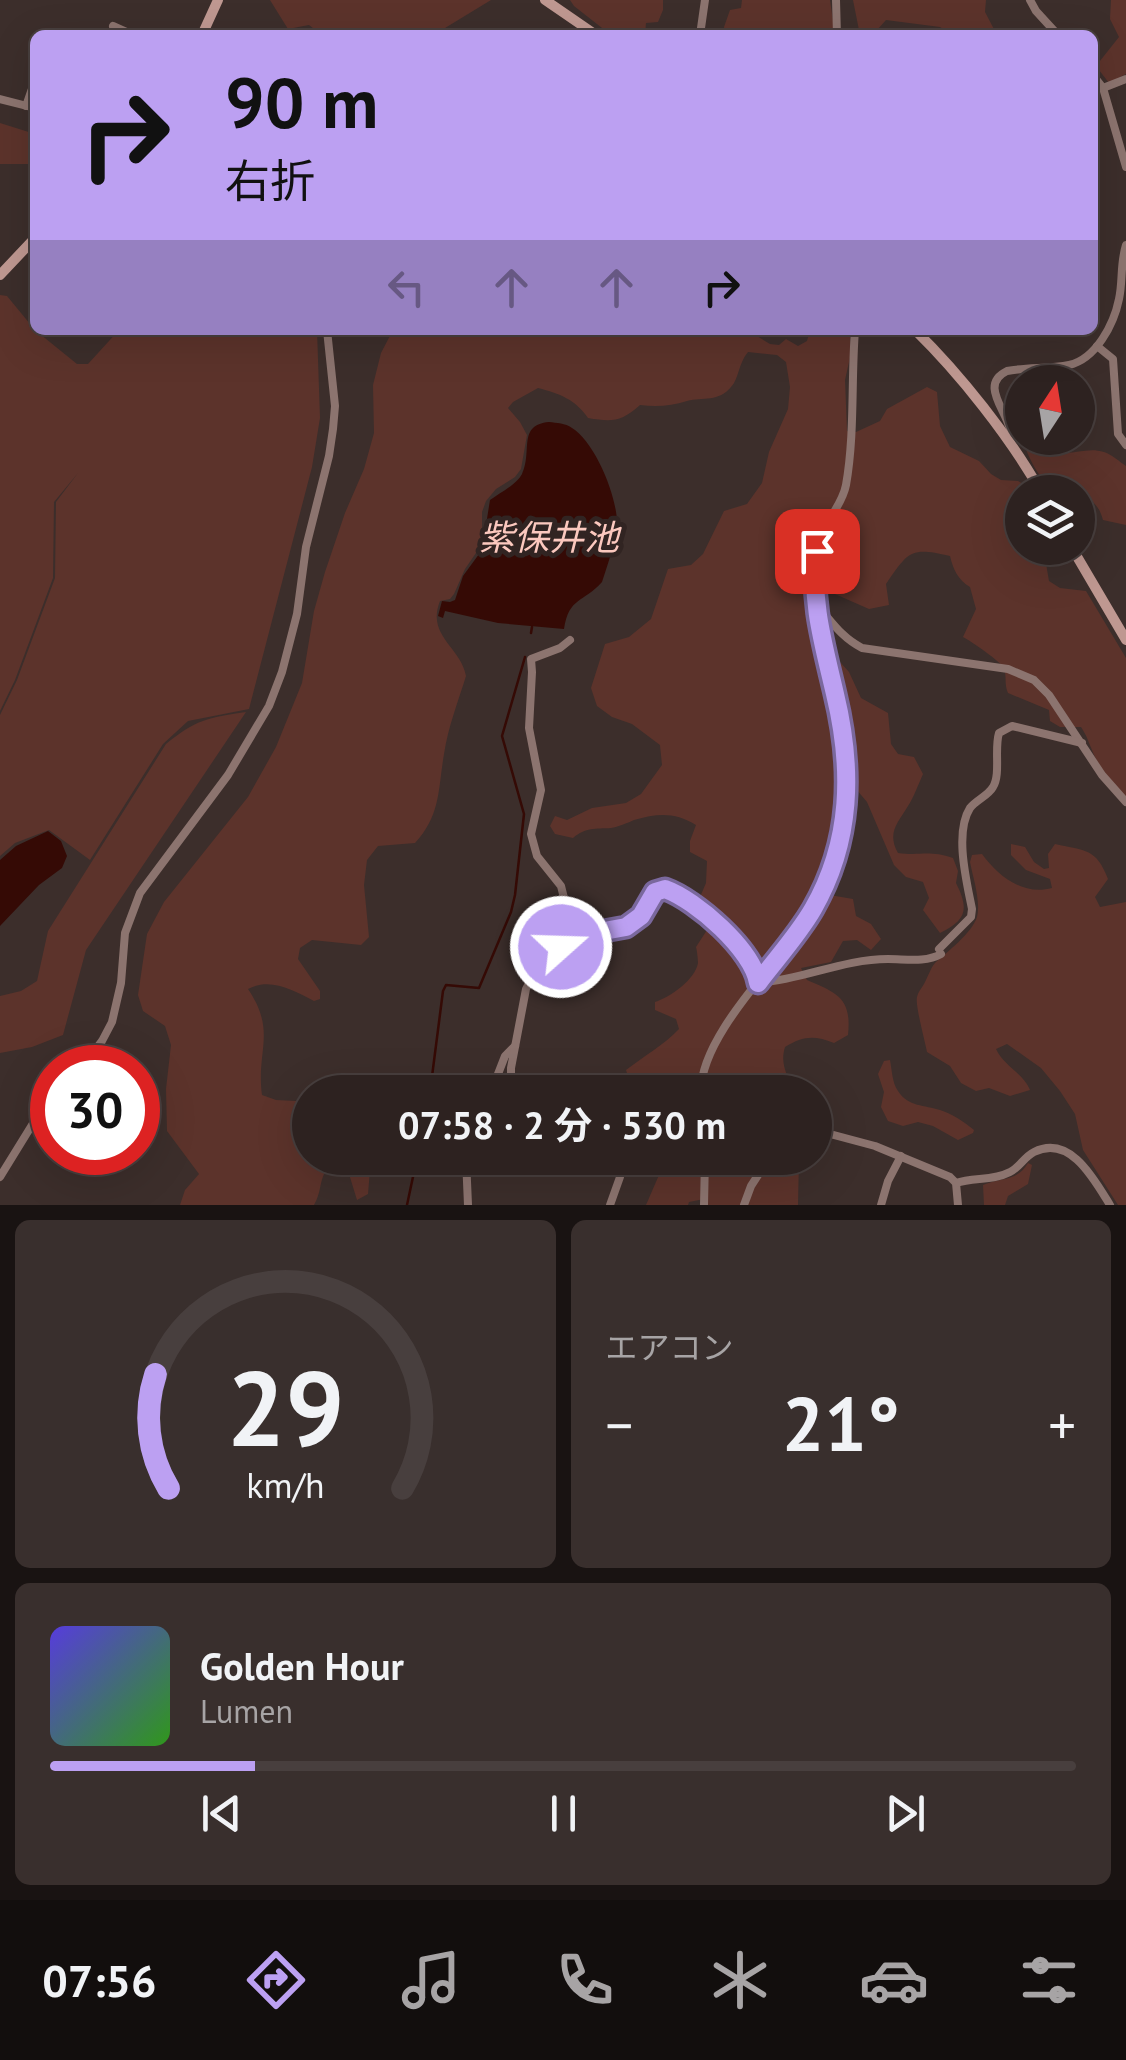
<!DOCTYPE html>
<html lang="ja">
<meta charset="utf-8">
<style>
body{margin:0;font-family:"PT Sans","Noto Sans JP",sans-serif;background:#392f2d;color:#f1f3f6;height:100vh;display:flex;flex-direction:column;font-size:38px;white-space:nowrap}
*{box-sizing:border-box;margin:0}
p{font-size:32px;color:#a7a4a5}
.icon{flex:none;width:55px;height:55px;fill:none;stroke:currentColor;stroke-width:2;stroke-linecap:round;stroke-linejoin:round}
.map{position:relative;height:1205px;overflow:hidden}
.panel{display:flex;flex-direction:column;gap:15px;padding:15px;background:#191312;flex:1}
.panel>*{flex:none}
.guide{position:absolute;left:30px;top:30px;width:1068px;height:305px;border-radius:15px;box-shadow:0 10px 40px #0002,0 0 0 2px #483f3e;background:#bca0f2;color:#111;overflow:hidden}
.needle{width:65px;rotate:12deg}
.fabs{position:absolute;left:1005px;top:365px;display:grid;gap:20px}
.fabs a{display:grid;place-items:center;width:90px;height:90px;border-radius:50%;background:#2d2220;box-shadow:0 10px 40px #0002,0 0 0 2px #483f3e;font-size:50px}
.speed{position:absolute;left:30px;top:1045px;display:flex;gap:20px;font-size:50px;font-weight:700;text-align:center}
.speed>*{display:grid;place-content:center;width:130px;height:130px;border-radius:50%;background:#2d2220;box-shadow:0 10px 40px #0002,0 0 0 2px #483f3e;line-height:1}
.speed .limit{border:15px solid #d22;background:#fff;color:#111}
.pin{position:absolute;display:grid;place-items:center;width:85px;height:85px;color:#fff;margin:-42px;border-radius:20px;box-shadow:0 5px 15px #0006}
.me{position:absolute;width:110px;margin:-55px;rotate:70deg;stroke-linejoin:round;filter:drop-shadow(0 0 8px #0008)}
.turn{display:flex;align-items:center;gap:35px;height:210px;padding:0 30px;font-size:45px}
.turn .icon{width:130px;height:130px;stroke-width:2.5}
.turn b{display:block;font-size:70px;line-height:85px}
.lanes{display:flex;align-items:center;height:95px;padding:0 30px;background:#0003;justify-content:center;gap:50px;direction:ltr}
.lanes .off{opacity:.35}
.big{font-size:75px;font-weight:700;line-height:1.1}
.panel .card{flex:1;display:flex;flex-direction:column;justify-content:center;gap:15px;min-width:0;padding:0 35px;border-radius:15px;background:#392f2d}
.panel .dial{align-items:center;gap:0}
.dial svg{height:260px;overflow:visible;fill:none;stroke:#483f3e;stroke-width:7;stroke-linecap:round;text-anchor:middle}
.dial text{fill:#f1f3f6;stroke:none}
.song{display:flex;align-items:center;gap:30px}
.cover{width:120px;height:120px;border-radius:15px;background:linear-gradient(135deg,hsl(250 70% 55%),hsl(110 70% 35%))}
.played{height:10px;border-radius:5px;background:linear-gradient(90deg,#bca0f2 20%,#483f3e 20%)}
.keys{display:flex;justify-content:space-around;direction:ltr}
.heat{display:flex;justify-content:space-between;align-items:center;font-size:55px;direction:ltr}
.panel .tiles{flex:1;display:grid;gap:15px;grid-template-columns:1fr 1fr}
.card:last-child{grid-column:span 2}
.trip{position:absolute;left:292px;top:1075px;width:540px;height:100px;border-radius:50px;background:#2d2220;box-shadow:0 10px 40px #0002,0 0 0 2px #483f3e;font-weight:700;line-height:100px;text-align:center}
.dock{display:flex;height:160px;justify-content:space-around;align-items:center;background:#120e0d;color:#a7a4a5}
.dock .icon{width:70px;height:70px}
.dock .on{color:#bca0f2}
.dock b{font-size:45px;color:#f1f3f6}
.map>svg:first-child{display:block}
.green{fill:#5c332b}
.water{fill:#350a05}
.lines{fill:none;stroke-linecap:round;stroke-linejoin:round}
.stream{stroke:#350a05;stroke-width:2.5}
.street{stroke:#8c746f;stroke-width:8}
.secondary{stroke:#bf9891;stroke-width:10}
.route-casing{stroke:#7a689d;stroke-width:25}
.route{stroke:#bca0f2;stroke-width:18}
.labels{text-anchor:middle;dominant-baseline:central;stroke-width:10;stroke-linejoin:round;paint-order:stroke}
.water-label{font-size:35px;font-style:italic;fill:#fbc8be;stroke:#312422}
</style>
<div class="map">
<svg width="1126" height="1205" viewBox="0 0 1126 1205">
<rect width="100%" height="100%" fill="#3c2e2b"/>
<!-- green -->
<g class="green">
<polygon points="270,0 491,0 445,28 444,35 322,35 309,25 288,29"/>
<polygon points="570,0 663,0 663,10 658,22 646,23 645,35 611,35 574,6"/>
<polygon points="742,0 830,0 835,35 725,35 724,27 730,10 741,8"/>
<polygon points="853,0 986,0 985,12 997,35 953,35 940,27 886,20 877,30 863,35 859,30"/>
<polygon points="1111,0 1126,0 1126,74 1109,83 1096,66 1119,37 1110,19"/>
<polygon points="0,123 35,134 35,164 0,164"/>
<polygon points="0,295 7,296 35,330 77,364 88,364 119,330 317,330 320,418 312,467 249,709 188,721 163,744 90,860 49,830 15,843 0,856 0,715 17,680 55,578 56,502 78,473 54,502 53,578 15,680 0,711"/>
<path d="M393,330H747L770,344L779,345L786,339L798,346L807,341L810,330H881L864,336H850L851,353L845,380L847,431L856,432L880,421L887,409L927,387L937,392L940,426L950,447L979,461L991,474L1001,480L1018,481L1033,490L1035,492H1022V548H1051L1045,558L1049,581L1060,588L1086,591L1126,658V798C1114,784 1098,767 1092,750C1088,741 1087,736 1081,727H1060L1050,721L1049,710L1008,693C1004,684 1007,677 1004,668C1001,662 971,641 963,637L976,609L970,587C958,580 953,569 950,556C910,547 909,551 886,584L889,605L869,609L828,591L810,596L817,640L831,652L849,672L861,698L888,713L891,744L898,754L914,757L923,774C918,785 914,797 908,806C897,824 887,833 898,853C920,856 930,850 953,858L958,871L956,883C969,909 967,920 940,933L923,910L929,898L923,882L906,877L894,865L867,802L850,782L840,789C840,831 834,854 818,893L853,899L856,916L871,924L881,939L871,950L857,940L843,941L831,962L801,968L807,980C837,993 852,998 848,1035L834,1043C814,1035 803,1036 785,1047C779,1067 790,1074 790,1092H633L626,1070C644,1056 664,1045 679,1029L676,1019L655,1010V1002C670,997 695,980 698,963C698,960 697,950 696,947L707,930L709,917L704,910L700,897L706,883L707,861L690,852V841L696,825C675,812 658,813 634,820C627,823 618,827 611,828C595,829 586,827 573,838L555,834L550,826L555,816L567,820L592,808L626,803L641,794L662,765L660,745L632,724L612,717L597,706L591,688L605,644L629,637L651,619L668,569L691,565L703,554L724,511L747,504L762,483L769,452L788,409L790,387L786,362L777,355L748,352C738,364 739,379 731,387C719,402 703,397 687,401C671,406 657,407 640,405C621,422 612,422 588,418C575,399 560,394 538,388L513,402L508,408L520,422L527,435L521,469L515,477L496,489L486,501L482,512V535L478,550L465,569L454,594L450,599L440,601C426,636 461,647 466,676C458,702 448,727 444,754C438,789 441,815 415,843L378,846L367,860L364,885L369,937L361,945L312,940L300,948L298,959L320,991V999L314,1001C293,990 270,977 248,989C277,1032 256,1050 262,1095L276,1100L296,1101L306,1117L305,1136L310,1147V1158H371L368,1194L357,1200L349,1174H324C319,1186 321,1192 314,1205H180L185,1190L199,1174L167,1131L166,1089L171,1045L165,1026L143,1011L138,995L147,934L164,902L248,797L276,747L302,683L314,611L325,572L345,513L364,469L374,433L373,385L381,353Z"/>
<path d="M1022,399V438H1040C1061,466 1080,444 1104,452C1111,454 1120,462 1126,466V525L1103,520C1099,505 1092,499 1078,495V492H1054C1029,468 1019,435 1013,401Z"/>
<path d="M246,712L86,950L63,1035L32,1047L0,1053V996L21,991L37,981L48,931L166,744C197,719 207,718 246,712Z"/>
<path d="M1011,844L1025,847L1034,862L1044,869L1049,868L1048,854L1055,844C1086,851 1096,848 1108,879L1095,897L1100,907L1126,902V1205H1118L1083,1150L1075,1114L1060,1091L1041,1068L1007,1044L996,1049C1004,1066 1024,1074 1030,1090L1010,1096L989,1088L976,1091L961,1083L950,1066L927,1052C925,1041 915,1005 917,997C918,992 921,989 924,984C928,977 930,969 935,963C947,952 972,933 977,917C981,901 973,878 970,862L972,855L982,854C998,876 1023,896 1052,888L1050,879L1026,870L1011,855Z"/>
<path d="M890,1060C892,1070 892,1083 898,1091C908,1107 925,1105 940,1110C953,1114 964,1122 974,1130L973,1133L958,1140L933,1126L918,1122L903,1126L888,1121L881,1107L884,1092L878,1074L884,1061Z"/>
<polygon points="661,1158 799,1158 798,1205 706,1205 704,1199 689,1202 688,1205 646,1205 659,1175"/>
<path d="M1028,1163L1032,1165L1028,1184L1008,1196L1005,1205H984L983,1185C1001,1177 1017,1182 1028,1163Z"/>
</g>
<!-- water -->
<g class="water">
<path d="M549,422C557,423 565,423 572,428C596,443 619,500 617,528C615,543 607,567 602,582C583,603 569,597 564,629L498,623L445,611L443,618L438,616L442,601L450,602L455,600L463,576L482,550L490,500C500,493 517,484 522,474C533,451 517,425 549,422Z"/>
<polygon points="48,831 61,841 67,856 62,868 39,885 0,926 0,860 16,846"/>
</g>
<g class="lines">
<!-- stream -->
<g class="stream">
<polyline points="531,633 532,627"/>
<polyline points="430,1092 443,991 446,985 479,988 511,912 515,895 524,814 502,736 525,657"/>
<polyline points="407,1205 417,1158"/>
</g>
<!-- street -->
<g class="street">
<polyline points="836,0 837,35"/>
<polyline points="1030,0 1036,11 1058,35"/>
<polyline points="113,26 133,35"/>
<polyline points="700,35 705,0"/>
<polyline points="1092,74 1103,88 1126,167"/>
<polyline points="1103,88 1126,79"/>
<polyline points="0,99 35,108"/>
<polyline points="26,106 35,80"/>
<polyline points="1097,346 1113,359 1118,434 1126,445"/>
<path d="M1010,443C1018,419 974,387 1007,371C1027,367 1049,369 1069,365C1096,359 1114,324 1119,299C1123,281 1120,264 1126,245"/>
<path d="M817,605C832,622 841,637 862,648L1008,669L1034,680L1049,695L1102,775L1126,802"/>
<polyline points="561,947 567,929 566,906 561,886 537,856 531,834 541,790 529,728 532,672 531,659 560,648 570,640"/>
<path d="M939,949L971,917L972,909C967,883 954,833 970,808C976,800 988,796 993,787C1001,774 994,749 999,733L1012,726L1082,743"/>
<path d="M758,983C802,980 843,959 888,959C906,959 925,963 941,954"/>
<polyline points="82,1068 102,1041 112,1022 121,983 125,933 140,893 228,775 269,706 282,672 297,614 306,547 329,456 333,429 335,406 327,330"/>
<polyline points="491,1092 505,1056 515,1046"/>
<path d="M516,1092L511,1081V1068L526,989C540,957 570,937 603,930C613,928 624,929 633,923C644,915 648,891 662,889C682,886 745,950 754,968C757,973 757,978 758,983"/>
<path d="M701,1092C700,1035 780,961 811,913C826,888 838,856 844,827C858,762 828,666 814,601C812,575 814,550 826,526C833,512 843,501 846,485C855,434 851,381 855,330"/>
<polyline points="815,1130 875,1146 950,1177 956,1183 958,1205"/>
<polyline points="466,1158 468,1205"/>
<polyline points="0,1177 32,1125 52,1100"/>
<path d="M956,1183C973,1177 993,1181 1010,1172C1020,1167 1024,1157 1034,1152C1070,1134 1094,1179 1110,1205"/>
<polyline points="610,1205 620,1177 616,1158"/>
<polyline points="704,1205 705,1158"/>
<polyline points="744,1205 751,1186 769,1158"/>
<polyline points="881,1205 888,1181 901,1156"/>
</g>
<!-- secondary -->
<g class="secondary">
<polyline points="545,0 596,35"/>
<polyline points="202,35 218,0"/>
<polyline points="0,275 35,238"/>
<path d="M915,330C960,374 1010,437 1041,492"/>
<polyline points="1072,548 1126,640"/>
</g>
</g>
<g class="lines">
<!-- route casing -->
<g class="route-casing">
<path id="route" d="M561,947L593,933L626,927L641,916L655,892L665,889C696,900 753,950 758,983C776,959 798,935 813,909C852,841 853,769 835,694C824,646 810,601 817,551"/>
</g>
<!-- route -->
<use href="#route" class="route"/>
</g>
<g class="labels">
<!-- water labels -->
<g class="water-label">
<text x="549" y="537">紫保井池</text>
</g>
</g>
</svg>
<div class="fabs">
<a><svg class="needle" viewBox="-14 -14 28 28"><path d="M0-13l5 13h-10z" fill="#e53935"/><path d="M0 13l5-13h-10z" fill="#a7a4a5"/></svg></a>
<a><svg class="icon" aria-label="layers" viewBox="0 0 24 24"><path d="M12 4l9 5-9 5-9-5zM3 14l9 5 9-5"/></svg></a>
</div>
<div class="speed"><div class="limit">30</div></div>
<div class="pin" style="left:817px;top:551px;background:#d93025"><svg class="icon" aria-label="arrive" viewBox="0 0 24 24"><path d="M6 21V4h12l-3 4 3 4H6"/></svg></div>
<svg class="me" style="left:561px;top:947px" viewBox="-20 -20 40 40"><circle r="17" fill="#bca0f2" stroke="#fff" stroke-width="3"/><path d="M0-11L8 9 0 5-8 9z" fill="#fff"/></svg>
<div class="trip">07:58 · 2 分 · 530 m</div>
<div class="guide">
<div class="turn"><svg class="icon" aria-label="right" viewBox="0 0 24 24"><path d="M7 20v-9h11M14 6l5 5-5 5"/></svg><div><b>90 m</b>右折</div></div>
<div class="lanes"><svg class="icon off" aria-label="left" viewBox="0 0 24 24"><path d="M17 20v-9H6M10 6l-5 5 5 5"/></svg><svg class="icon off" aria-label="ahead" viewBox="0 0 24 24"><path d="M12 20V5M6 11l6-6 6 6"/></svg><svg class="icon off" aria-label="ahead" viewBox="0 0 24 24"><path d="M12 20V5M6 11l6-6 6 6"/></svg><svg class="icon" aria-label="right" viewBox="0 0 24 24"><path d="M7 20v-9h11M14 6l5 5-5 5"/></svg></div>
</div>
</div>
<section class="panel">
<div class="tiles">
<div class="card dial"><svg viewBox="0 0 100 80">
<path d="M14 69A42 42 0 1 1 86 69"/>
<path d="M14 69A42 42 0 0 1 10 34" stroke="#bca0f2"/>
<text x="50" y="56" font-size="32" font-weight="700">29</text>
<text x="50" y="72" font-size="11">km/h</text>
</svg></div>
<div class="card"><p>エアコン</p>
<div class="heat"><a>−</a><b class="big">21°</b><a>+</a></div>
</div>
<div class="card">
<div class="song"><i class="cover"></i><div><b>Golden Hour</b><p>Lumen</p></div></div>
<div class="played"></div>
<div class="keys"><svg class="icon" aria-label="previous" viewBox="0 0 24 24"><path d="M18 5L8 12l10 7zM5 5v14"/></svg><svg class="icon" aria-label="pause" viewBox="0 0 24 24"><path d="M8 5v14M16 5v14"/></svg><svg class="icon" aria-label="next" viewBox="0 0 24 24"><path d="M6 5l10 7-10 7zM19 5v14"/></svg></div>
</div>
</div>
</section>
<nav class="dock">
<b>07:56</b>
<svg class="icon on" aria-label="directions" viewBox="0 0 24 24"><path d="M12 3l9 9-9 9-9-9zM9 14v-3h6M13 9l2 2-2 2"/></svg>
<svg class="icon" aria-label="music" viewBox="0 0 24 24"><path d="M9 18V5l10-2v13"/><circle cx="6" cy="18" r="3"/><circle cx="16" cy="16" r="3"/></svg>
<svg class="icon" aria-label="phone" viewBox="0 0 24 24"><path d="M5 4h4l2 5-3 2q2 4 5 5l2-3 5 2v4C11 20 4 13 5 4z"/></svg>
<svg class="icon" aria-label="climate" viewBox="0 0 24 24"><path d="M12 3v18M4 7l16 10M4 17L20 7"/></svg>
<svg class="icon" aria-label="car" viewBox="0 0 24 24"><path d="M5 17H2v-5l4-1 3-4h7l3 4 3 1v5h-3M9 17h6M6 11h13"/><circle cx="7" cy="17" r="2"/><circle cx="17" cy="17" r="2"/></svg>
<svg class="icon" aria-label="filters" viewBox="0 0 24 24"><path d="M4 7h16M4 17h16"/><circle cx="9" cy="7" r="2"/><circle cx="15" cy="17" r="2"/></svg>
</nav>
